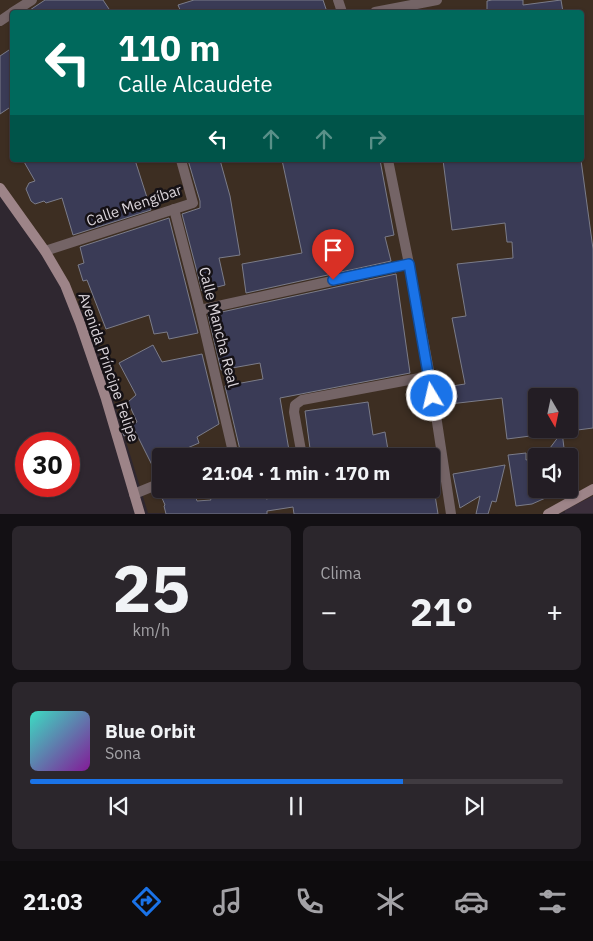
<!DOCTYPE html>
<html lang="es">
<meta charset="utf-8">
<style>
body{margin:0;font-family:"IBM Plex Sans",sans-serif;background:#2b262c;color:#f1f3f6;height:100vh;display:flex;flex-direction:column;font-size:19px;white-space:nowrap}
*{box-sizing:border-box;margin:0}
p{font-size:16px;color:#a3a2a6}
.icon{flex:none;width:28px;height:28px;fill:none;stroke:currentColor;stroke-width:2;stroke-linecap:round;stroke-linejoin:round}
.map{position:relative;height:514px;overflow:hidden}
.details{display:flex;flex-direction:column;gap:12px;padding:12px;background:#131014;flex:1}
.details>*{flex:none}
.hud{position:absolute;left:10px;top:10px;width:574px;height:152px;border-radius:5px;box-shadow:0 1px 4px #0004,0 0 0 1px #403b41;background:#00695c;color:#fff;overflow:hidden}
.needle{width:32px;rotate:171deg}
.fabs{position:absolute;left:528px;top:388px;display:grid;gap:10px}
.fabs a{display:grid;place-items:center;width:50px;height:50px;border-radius:5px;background:#231d24;box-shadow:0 1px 4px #0004,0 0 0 1px #403b41;font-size:25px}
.speed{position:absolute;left:15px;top:432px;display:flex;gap:10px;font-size:25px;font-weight:700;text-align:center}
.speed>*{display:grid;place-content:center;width:65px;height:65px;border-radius:50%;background:#231d24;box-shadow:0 1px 4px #0004,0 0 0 1px #403b41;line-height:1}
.speed .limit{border:8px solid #d22;background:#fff;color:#111}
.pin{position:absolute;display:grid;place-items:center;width:42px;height:42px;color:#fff;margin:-51px -21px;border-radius:50% 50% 50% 0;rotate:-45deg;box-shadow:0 0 5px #0007}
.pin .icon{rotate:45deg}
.me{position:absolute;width:55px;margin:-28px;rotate:351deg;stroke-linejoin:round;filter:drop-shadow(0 0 4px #0008)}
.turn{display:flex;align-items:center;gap:18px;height:105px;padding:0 25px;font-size:22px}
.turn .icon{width:65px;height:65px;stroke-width:2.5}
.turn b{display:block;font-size:35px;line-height:42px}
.lanes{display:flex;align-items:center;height:48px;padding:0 25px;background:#0003;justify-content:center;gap:25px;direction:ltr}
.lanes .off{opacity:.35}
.big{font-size:38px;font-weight:700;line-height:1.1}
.details .widget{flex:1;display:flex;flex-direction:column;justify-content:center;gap:8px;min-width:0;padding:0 18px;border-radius:8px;background:#2b262c}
.details .dial{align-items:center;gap:0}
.dial b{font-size:65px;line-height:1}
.song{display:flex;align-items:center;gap:15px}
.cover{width:60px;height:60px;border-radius:8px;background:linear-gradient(135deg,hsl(170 70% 55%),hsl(290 70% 35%))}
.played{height:5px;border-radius:2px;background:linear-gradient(90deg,#1a73e8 70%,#403b41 70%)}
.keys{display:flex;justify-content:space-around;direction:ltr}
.heat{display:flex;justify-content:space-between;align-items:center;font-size:28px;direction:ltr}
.details .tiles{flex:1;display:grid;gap:12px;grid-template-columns:1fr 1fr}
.widget:last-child{grid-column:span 2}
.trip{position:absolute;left:152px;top:448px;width:288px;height:50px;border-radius:5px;background:#231d24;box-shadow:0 1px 4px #0004,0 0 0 1px #403b41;font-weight:700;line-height:50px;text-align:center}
.tab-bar{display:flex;height:80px;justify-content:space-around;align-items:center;background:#0e0c0e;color:#a3a2a6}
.tab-bar .icon{width:35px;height:35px}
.tab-bar .current{color:#1a73e8}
.tab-bar b{font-size:22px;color:#f1f3f6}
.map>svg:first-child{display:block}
.industrial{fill:#3d2e22;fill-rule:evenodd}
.built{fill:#3c2f3c}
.building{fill:#3a3b56;stroke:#7b7c89}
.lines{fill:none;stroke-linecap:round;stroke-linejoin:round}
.minor{stroke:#746466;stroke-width:10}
.secondary{stroke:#9d8488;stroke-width:10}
.route-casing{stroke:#114b97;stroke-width:12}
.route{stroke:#1a73e8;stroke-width:9}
.labels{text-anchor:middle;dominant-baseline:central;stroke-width:5;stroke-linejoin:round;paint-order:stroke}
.street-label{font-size:15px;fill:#dbd5db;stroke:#151115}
</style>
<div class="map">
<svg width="593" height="514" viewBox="0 0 593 514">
<rect width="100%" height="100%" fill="#2f2730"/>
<!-- industrial -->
<path class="industrial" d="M0,0H593V496L559,514L148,513L90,324L45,251L0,187ZM12,12H581V160H12ZM536,396H569V429H536ZM161,456H431V489H161ZM536,456H569V489H536Z"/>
<!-- built -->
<polygon class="built" points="593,496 593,513 565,513 565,510"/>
<!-- building -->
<g class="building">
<polygon points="45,0 103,0 111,12 27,12"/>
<polygon points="194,0 323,0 327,12 181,12 178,5"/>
<polygon points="492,0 523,0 523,5 561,0 563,12 487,12 487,1"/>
<polygon points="12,48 12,106 0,114 0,56"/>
<polygon points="23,160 135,160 151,210 73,235 62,198 46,203 44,201 35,204 31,201 26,189 29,183 35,181"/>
<polygon points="188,160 220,160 230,196 240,255 219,258 225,285 202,291 182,214 200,208 200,201"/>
<polygon points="282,160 380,160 394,235 385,237 391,261 246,293 242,264 302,253"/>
<polygon points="443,160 581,160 593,249 593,428 562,432 564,429 569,429 569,396 536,396 536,429 554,429 554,433 507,439 502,398 441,405 439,388 465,384 452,318 466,316 457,264 513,258 512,242 507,242 505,223 452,230"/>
<polygon points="169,218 198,333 169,339 167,332 154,334 149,315 106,329 87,280 83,281 78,265 84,263 80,247"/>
<polygon points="396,274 410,373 280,398 290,456 238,456 240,450 225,386 263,379 260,363 221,370 208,315"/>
<polygon points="153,345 162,362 202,354 219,424 197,437 199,443 185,449 188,456 161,456 161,476 158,477 135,431 124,436 122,430 137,422 128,402 136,395 119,363"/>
<polygon points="368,402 373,435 385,432 389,456 311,456 305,411"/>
<polygon points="562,432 565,456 544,456"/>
<polygon points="526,453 526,460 536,458 536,489 549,489 550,496 532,504 516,506 508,455"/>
<polygon points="505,465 496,502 492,501 488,514 476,514 480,496 460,508 453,474"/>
<polygon points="165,489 193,489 197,501 211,500 206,489 224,489 224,490 230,489 266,489 266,499 319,489 434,489 438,514 294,514 293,507 267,511 267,514 166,514 164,506 165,505 159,491"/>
</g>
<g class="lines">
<!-- minor -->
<g class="minor">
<polyline points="338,0 342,12"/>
<polyline points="13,12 32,0"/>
<polyline points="375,12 437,0"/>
<polyline points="0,21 12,13"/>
<polyline points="388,160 409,264 430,376 451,514"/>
<polyline points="174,209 200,310 233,452 223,456"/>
<polyline points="45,251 193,203 181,160"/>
<polyline points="200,310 409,264"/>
<polyline points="302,456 294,412 295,405 302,400 430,376"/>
<polyline points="431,458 441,454"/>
<polyline points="134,494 161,483"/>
</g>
<!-- secondary -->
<g class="secondary">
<polyline points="0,188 45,251 65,285 80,323 106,399 140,514"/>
<polyline points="548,514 593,489"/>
</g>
</g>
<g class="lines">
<!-- route casing -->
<g class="route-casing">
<polyline id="route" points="333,280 409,264 432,396"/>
</g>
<!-- route -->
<use href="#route" class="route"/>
</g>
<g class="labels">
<!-- street labels -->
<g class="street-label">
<text transform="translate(134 205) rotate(-19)">Calle Mengíbar</text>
<text transform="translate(219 327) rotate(76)">Calle Mancha Real</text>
<text transform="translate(109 367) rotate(71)">Avenida Príncipe Felipe</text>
</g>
</g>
</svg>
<div class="fabs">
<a><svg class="needle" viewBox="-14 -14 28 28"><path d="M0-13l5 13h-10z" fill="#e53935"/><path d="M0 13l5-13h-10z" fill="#a3a2a6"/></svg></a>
<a><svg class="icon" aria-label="sound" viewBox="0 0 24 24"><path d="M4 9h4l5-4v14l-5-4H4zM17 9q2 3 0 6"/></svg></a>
</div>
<div class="speed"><div class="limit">30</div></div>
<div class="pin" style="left:333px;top:280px;background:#d93025"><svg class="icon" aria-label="arrive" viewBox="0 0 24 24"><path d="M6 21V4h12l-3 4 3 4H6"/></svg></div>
<svg class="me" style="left:432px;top:396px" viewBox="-20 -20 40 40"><circle r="17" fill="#1a73e8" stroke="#fff" stroke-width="3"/><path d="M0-11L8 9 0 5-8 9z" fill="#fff"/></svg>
<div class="trip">21:04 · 1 min · 170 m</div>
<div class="hud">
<div class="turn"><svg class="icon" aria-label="left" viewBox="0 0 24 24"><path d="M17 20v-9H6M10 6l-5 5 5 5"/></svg><div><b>110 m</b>Calle Alcaudete</div></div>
<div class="lanes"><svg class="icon" aria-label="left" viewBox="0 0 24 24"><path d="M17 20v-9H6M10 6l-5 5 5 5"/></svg><svg class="icon off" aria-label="ahead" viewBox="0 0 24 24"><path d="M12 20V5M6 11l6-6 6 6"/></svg><svg class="icon off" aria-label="ahead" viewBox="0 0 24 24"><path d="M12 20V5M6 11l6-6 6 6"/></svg><svg class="icon off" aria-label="right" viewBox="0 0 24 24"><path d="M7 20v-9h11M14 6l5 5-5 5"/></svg></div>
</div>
</div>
<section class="details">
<div class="tiles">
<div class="widget dial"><b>25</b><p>km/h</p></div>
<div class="widget"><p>Clima</p>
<div class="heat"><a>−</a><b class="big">21°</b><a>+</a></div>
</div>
<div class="widget">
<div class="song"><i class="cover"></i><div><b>Blue Orbit</b><p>Sona</p></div></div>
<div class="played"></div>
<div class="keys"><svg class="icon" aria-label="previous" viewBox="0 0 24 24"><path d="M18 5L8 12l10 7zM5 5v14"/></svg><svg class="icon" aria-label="pause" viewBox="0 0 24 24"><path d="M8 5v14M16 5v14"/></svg><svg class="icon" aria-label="next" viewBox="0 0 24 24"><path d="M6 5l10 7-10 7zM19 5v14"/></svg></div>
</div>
</div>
</section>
<nav class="tab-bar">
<b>21:03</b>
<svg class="icon current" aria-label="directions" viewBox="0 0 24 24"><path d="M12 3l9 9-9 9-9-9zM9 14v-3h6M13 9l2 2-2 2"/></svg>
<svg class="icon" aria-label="music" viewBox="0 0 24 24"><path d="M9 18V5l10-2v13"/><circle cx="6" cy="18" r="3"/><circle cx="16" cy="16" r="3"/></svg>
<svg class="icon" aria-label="phone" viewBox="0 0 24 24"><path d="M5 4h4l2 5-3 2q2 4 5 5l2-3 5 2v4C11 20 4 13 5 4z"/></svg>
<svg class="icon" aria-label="climate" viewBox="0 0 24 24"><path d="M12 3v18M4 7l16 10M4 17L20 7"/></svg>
<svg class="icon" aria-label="car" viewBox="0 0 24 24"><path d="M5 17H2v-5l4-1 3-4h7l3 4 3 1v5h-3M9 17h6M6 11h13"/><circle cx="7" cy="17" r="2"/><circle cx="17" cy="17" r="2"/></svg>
<svg class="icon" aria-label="filters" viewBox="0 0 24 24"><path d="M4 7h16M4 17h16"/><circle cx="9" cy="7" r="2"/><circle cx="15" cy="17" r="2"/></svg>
</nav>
